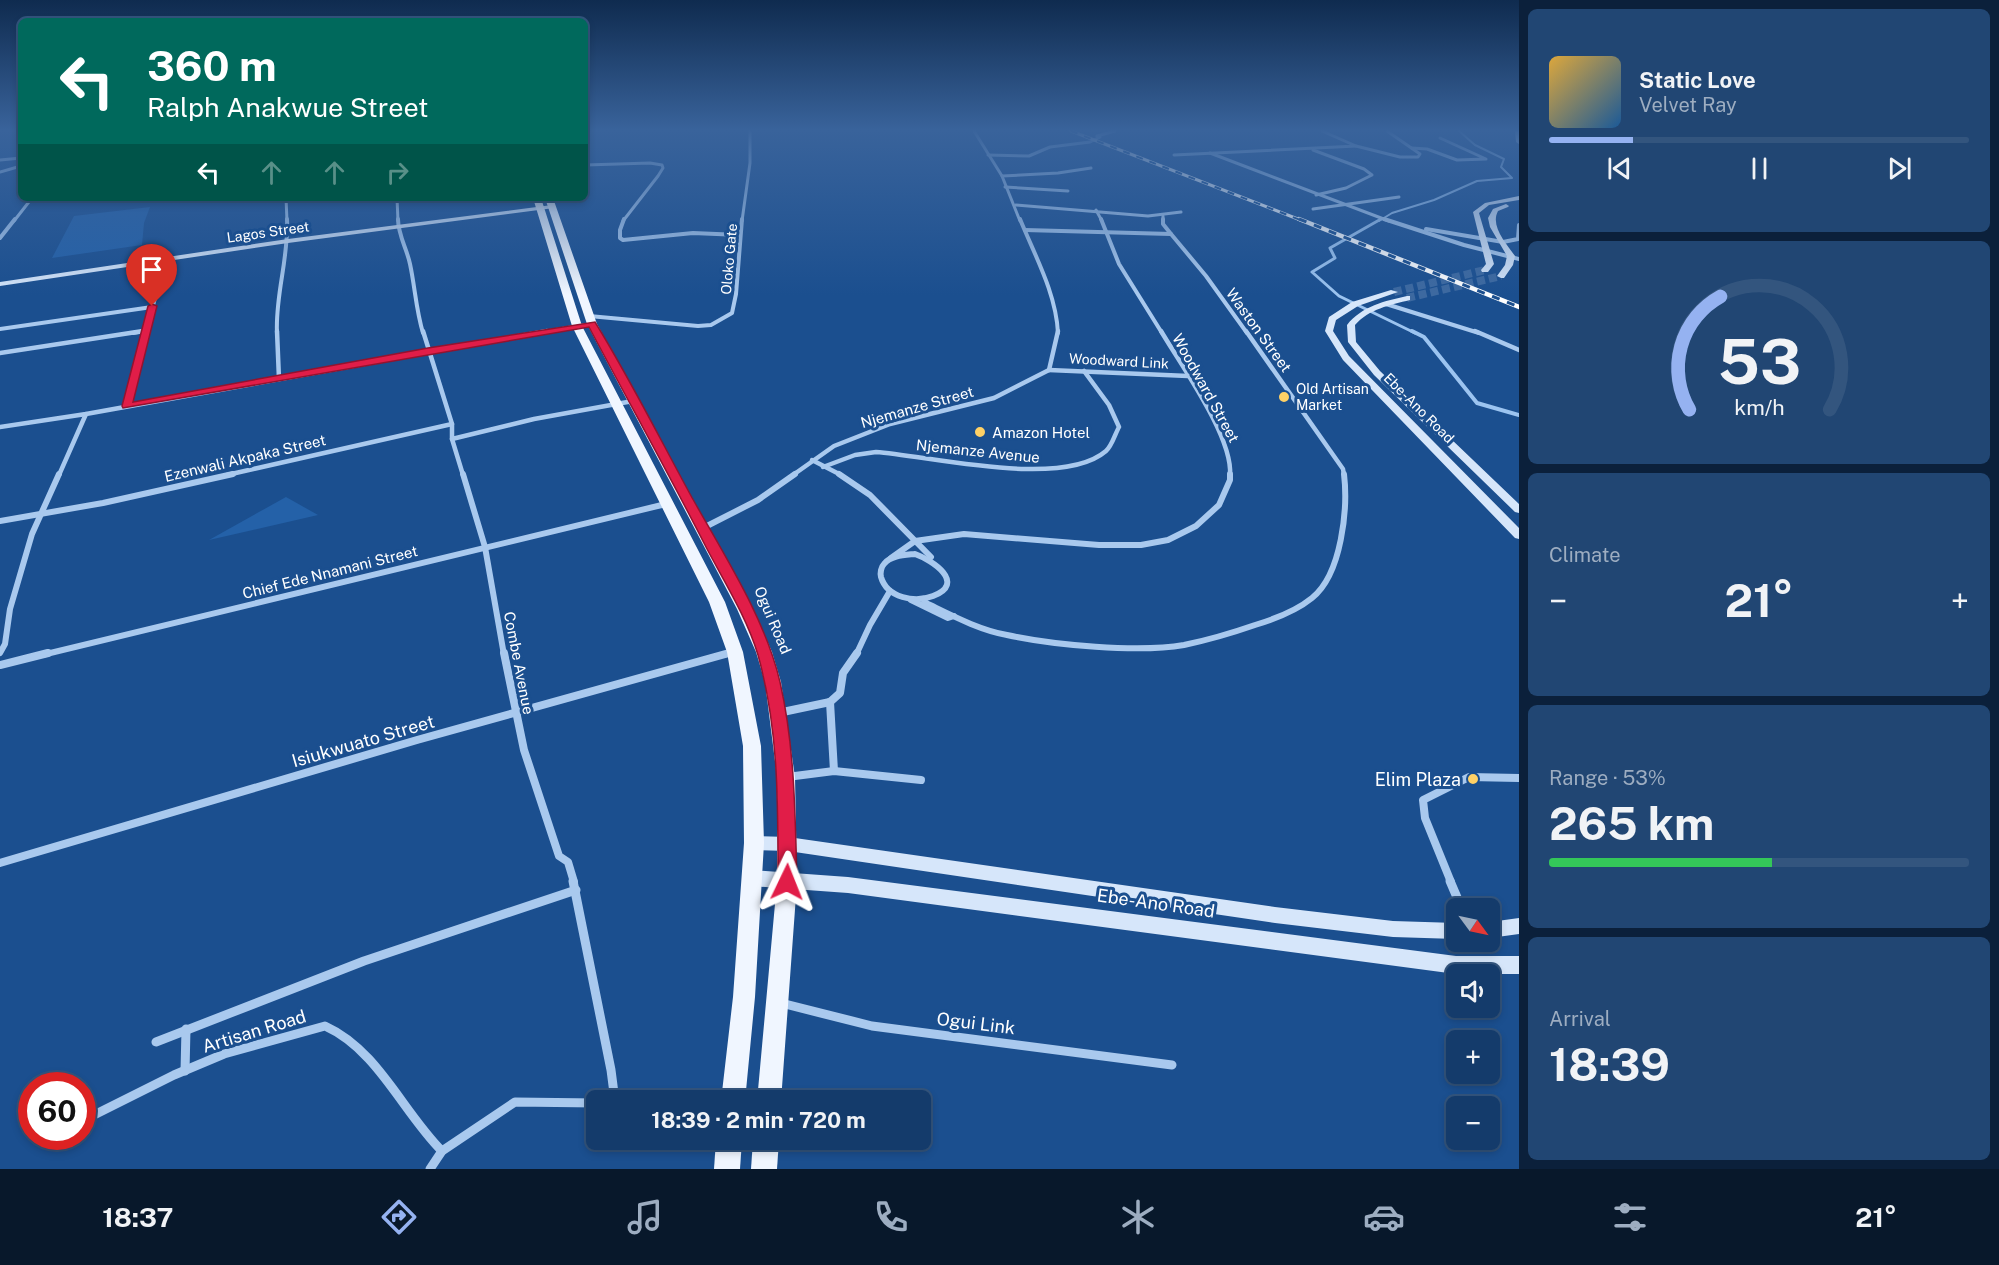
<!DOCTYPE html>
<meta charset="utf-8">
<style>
body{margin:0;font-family:"Public Sans",sans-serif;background:#214673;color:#f1f3f6;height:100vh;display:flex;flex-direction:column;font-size:22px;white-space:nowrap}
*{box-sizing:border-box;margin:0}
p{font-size:20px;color:#9dadc1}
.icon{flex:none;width:33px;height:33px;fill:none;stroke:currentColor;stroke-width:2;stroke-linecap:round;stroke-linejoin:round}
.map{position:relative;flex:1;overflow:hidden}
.details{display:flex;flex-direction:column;gap:9px;padding:9px;background:#0b203b;width:480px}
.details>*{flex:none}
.top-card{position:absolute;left:18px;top:18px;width:570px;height:183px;border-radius:9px;box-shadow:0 3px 9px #0003,0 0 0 2px #33557e;background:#00695c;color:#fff;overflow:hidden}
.needle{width:39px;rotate:123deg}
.buttons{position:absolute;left:1446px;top:898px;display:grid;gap:12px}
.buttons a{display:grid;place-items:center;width:54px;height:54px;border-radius:9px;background:#143b6b;box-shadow:0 3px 9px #0003,0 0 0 2px #33557e;font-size:30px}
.speed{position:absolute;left:18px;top:1072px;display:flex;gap:12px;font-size:30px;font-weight:700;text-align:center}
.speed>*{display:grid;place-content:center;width:78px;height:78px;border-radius:50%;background:#143b6b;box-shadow:0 3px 9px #0003,0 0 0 2px #33557e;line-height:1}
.speed .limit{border:9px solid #d22;background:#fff;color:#111}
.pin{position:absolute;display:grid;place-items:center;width:51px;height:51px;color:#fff;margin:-62px -26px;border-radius:50% 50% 50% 0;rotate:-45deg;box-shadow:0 0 6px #0007}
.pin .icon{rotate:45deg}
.me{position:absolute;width:66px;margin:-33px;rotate:2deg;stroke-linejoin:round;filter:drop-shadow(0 0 4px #0008)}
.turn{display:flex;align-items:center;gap:21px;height:126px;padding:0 30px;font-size:27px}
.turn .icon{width:78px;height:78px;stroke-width:2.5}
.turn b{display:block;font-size:42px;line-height:51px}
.lanes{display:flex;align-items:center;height:57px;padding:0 30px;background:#0003;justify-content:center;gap:30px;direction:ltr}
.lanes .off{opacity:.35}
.big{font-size:45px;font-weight:700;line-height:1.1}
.details .tile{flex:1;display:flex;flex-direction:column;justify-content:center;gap:9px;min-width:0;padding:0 21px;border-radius:9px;background:#214673}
.details .dial{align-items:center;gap:0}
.dial svg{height:156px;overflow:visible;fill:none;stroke:#33557e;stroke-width:7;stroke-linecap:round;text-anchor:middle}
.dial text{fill:#f1f3f6;stroke:none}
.song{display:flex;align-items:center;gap:18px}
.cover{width:72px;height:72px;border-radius:9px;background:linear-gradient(135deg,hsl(40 70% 55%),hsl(210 70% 35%))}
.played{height:6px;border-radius:3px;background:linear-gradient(90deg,#95b2f1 20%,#33557e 20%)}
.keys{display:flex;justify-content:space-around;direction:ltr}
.heat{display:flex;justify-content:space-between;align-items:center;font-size:33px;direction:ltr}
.charge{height:9px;border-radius:4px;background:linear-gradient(90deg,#34c759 53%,#33557e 0)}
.trip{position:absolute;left:586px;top:1090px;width:345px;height:60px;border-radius:9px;background:#143b6b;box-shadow:0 3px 9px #0003,0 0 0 2px #33557e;font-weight:700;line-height:60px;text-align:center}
.menu{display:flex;height:96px;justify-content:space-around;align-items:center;background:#08182b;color:#9dadc1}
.menu .icon{width:42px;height:42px}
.menu .selected{color:#95b2f1}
.menu b{font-size:27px;color:#f1f3f6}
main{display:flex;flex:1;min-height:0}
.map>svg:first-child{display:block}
.green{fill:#2461a8}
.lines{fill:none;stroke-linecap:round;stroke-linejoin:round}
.stream-far2{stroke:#9cc4f0;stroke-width:2}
.stream-far1{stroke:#9cc4f0;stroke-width:3}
.stream{stroke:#9cc4f0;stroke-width:4}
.secondary-tunnel{stroke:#3d69a0;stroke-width:8;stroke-dasharray:8 4;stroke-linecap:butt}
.street-far5{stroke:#a9c9ee;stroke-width:3}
.street-far4{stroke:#a9c9ee;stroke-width:4}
.street-far3{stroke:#a9c9ee;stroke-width:4.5}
.street-far2{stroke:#a9c9ee;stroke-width:6}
.street-far1{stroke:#a9c9ee;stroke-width:8}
.street{stroke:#a9c9ee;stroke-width:9}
.secondary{fill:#d6e6fa;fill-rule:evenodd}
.primary{fill:#f0f6ff;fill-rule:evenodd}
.rail-far1-casing{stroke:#fff;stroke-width:3}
.rail-casing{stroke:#fff;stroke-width:4.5}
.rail-far1{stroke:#1b4f8f;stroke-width:2;stroke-dasharray:7;stroke-linecap:butt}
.rail{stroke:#1b4f8f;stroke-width:3;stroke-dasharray:8;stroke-linecap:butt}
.route{fill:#e11d48;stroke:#92132f;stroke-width:1.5}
.poi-dot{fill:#ffd166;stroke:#1b4f8f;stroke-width:2}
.labels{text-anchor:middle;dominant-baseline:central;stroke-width:6;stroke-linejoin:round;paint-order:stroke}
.far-street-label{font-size:14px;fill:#fff;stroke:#1b4f8f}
.far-poi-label{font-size:14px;fill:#fff;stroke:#1b4f8f;text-anchor:start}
.street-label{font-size:15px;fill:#fff;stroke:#1b4f8f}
.poi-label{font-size:15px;fill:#fff;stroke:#1b4f8f;text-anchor:start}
.near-street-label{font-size:18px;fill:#fff;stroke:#1b4f8f}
.near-poi-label{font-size:18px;fill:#fff;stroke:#1b4f8f;text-anchor:end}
</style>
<main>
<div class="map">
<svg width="1519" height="1169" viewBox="0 0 1519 1169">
<rect width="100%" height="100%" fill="#1b4f8f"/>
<!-- green -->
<g class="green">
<polygon points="150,207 144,223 142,245 52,258 74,216"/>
<polygon points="286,497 318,515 209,540"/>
</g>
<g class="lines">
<!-- stream-far2 -->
<polyline class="stream-far2" points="1379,221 1392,213 1434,200 1477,181 1512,178 1501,167 1504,159 1475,145 1459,131"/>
<!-- stream-far1 -->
<polyline class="stream-far1" points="1381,219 1330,248 1335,258 1312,272 1339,296 1415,333"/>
<!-- stream -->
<polyline class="stream" points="1412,331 1424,337 1477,403 1519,415"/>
<!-- secondary-tunnel -->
<g class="secondary-tunnel">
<polyline points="1394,292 1485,270"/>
<polyline points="1407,298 1501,276"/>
</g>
<!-- street-far5 -->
<g class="street-far5">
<polyline points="974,131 1002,176 1020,221"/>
<polyline points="1356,146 1400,157 1418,157 1420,154 1387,131"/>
<polyline points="1412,148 1427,149 1457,160 1486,159 1440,138"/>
<polyline points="1313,150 1364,169 1372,175 1346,188 1316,195"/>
<polyline points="1210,153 1389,221"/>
<polyline points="988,155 1029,156 1050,147 1090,142 1100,137 1097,136 1115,131"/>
<polyline points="1174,155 1356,146 1322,131"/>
<polyline points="0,160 21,158"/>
<polyline points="585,165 650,163 662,165 663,168 658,176 623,221"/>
<polyline points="0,172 21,166"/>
<polyline points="1002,176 1058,173 1091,168"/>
<polyline points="1005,187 1068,191"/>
<polyline points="286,198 287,221"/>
<polyline points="397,198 398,221"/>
<polyline points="1016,205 1148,216 1181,212"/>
<polyline points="1313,209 1399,197"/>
<polyline points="1096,210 1102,221"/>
<polyline points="1163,216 1163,221"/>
<polyline points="14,221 32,198"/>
<polyline points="742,221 750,163 750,131"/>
</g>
<!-- street-far4 -->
<g class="street-far4">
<path d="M398,219C398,235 407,249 410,264C415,287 416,310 423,333"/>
<polyline points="624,219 620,230 620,238 623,240 693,233 740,235"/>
<path d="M1020,219C1035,256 1056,293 1058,333"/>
<polyline points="1101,219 1119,264 1162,333"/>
<polyline points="1163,219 1163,224 1171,234"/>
<polyline points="1384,219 1464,245 1519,259"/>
<polyline points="1426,229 1503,242 1518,239 1519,225"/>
<polyline points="1025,230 1171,234 1206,276 1247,333"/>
<polyline points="0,238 15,219"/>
<polyline points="1386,304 1479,333"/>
<polyline points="589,316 698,326 711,325 732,313 736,294 742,219"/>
<polyline points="0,329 152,307"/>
<polyline points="133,333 146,331"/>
<polyline points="146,333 165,259"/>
<path d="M277,333C275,295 289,258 287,219"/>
<polyline points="538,333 592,324"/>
</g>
<!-- street-far3 -->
<g class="street-far3">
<polyline points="277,331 279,379"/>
<polyline points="423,331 452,424 452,439 463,475"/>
<path d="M1161,331C1181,365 1233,437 1230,475"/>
<polyline points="1246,331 1343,469 1344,475"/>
<polyline points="1475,331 1519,350"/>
<polyline points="0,353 143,331"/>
<polyline points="1049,370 1058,331"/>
<polyline points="1049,370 1188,376"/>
<polyline points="127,406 146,331"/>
<polyline points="0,427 86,414 547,331"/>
<polyline points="452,439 534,419 633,401"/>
<polyline points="812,460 841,475"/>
<path d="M823,467L855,455L876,452C931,456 1062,489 1106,451C1112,446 1115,434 1119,427L1109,405L1084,371"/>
<polyline points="59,475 86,414"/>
<polyline points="227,475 452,424"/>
<polyline points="793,475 834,446 890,424 994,398 1049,370"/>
</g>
<!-- street-far2 -->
<g class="street-far2">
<polyline points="463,474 485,547 504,655"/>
<polyline points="839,474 870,495 931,557"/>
<polyline points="0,521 103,503 233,474"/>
<polyline points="703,528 758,500 795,474"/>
<path d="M915,554C932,560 967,583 933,596C915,603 887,598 881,577C880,573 881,567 884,564C891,555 905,555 915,554Z"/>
<polyline points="891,558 915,541 964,534 1099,545 1141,545 1168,540 1196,526 1219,505 1230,480 1230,474"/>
<path d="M923,599L926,603C951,615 979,630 1007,635C1053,645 1138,653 1184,645C1208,640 1232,633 1255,625C1275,619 1296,611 1312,598C1342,574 1348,508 1344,474"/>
<polyline points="911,600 948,618 954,616"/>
<polyline points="0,653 5,644 10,609 32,534 59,474"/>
<polyline points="42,655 666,504"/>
<polyline points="724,655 734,652"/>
<polyline points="856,655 870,625 890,591"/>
</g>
<!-- street-far1 -->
<g class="street-far1">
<polyline points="504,653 524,750 559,856 568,862 574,882"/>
<polyline points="0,665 48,653"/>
<polyline points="830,702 834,771"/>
<polyline points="778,713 830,702 840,693 843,673 857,653"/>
<polyline points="787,777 834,771 921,780"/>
<polyline points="0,863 417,740 729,653"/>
<polyline points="1451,882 1425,818 1423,800 1469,777 1519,778"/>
</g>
<!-- street -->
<g class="street">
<polyline points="573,881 611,1070 615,1101"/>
<polyline points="1450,881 1462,909"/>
<polyline points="781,1003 872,1026 1172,1065"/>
<polyline points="156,1042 364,961 576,890"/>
<polyline points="185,1071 186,1029"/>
<path d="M82,1121L174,1075L224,1054L325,1026C378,1050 402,1111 442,1151"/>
<polyline points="430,1169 442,1151 515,1102 597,1103"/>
</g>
<!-- secondary -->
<g class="secondary">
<polygon points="1515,131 1519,131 1519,144 1516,142"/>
<polygon points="1519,196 1519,200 1489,205 1479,213 1494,264 1488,272 1482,272 1481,270 1486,264 1473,212 1485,203"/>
<path d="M1506,204L1509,206L1508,207L1498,211C1490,226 1506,243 1515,256L1513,265L1504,278H1501L1497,276L1505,265L1507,256L1490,227L1488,218L1493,209Z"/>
<polygon points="552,205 555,207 554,208 288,243 0,286 0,282 288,239"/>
<polygon points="1391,290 1398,292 1358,306 1336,320 1333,331 1349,356 1519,528 1519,539 1515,538 1343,360 1325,331 1329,317 1352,302"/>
<path d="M1407,296H1410V300C1390,305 1369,309 1355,325L1356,342L1380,371L1519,504V513L1515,512L1374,375L1348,342L1347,325C1362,306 1385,301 1407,296Z"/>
<polygon points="754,836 788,837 1275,907 1393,921 1456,923 1456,939 1393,937 1275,923 788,851 754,850 748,848 746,843 748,838"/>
<polygon points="752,870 848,877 1456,956 1519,956 1519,974 1456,974 848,893 752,886 746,883 744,878 746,873"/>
<polygon points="1519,918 1519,934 1490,938 1490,922"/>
</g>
<!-- primary -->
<g class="primary">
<polygon points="533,198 541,198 582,326 725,602 743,652 761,746 764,843 755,997 745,1101 721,1101 733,997 744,843 743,746 727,652 709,602 572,326"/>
<polygon points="545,198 553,198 597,324 753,609 772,652 781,682 795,777 797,882 781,1101 757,1101 777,882 777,777 765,682 756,652 737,609 587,324"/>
<polygon points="716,1140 742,1140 740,1169 714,1169"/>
<polygon points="753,1140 779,1140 777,1169 751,1169"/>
</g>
<!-- rail-far1 casing -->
<g class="rail-far1-casing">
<polyline id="rail-far1" points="1071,131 1303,221"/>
</g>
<!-- rail casing -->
<g class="rail-casing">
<polyline id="rail" points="1299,219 1519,307"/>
</g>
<!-- rail-far1 -->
<use href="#rail-far1" class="rail-far1"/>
<!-- rail -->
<use href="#rail" class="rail"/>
</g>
<!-- sky -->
<linearGradient id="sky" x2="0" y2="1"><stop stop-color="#0f2b4f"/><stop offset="0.44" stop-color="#39639b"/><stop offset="1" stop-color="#39639b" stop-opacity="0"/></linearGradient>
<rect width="1519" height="295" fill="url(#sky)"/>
<!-- route -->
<path class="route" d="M152,304L157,306L133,402L428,348L595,322C629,377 659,437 690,494C722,552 765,617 780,682C795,748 795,814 797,882L794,888L787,890L781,888L778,882C778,805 779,730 758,655C747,618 725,583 707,549C669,474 628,401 589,327L123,408L122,406L148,306Z"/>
<!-- markers -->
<g class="poi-dot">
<circle cx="1284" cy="397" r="6"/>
<circle cx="980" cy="432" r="6"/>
<circle cx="1473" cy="779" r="6"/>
</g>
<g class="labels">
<!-- far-street labels -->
<g class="far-street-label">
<text transform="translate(268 232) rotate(-8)">Lagos Street</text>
<text transform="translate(729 259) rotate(-85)">Oloko Gate</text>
<text transform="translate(1119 361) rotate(3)">Woodward Link</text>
<text transform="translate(1419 408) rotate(45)">Ebe-Ano Road</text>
</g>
<!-- far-poi labels -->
<g class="far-poi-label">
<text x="1296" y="389">Old Artisan<tspan x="1296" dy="16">Market</tspan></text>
</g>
<!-- street labels -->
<g class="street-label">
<text transform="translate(1259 330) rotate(54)">Waston Street</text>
<text transform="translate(1206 388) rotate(61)">Woodward Street</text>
<text transform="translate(917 407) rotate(-16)">Njemanze Street</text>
<text transform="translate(978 451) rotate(6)">Njemanze Avenue</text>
<text transform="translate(245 458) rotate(-13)">Ezenwali Akpaka Street</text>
<text transform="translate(330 572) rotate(-14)">Chief Ede Nnamani Street</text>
<text transform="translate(773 620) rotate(67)">Ogui Road</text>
<text transform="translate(519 663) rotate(79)">Combe Avenue</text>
</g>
<!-- poi labels -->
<g class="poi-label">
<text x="992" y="432">Amazon Hotel</text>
</g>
<!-- near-street labels -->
<g class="near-street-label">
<text transform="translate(363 741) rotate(-16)">Isiukwuato Street</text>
<text transform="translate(1156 903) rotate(8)">Ebe-Ano Road</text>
<text transform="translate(976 1023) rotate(7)">Ogui Link</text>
<text transform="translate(254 1031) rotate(-17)">Artisan Road</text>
</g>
<!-- near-poi labels -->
<g class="near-poi-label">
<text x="1461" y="779">Elim Plaza</text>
</g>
</g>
</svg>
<div class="buttons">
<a><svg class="needle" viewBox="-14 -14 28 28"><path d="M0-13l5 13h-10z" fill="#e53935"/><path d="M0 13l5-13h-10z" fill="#9dadc1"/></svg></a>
<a><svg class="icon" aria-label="sound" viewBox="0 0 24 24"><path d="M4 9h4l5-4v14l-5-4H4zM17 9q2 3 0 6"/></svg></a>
<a>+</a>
<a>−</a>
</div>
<div class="speed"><div class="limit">60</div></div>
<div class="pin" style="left:152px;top:306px;background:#d93025"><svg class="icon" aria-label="arrive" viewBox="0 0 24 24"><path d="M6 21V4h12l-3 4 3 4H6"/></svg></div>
<svg class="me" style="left:787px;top:882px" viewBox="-20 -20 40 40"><path d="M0-17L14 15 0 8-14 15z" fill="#e11d48" stroke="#fff" stroke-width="4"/></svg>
<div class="trip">18:39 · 2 min · 720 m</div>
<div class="top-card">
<div class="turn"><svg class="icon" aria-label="left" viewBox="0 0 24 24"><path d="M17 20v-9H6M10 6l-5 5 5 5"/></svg><div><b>360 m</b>Ralph Anakwue Street</div></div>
<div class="lanes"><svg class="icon" aria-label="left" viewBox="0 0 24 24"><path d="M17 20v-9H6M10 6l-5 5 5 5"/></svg><svg class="icon off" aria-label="ahead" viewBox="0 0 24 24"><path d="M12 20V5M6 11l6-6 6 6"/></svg><svg class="icon off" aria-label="ahead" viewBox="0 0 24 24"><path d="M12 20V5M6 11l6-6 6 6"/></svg><svg class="icon off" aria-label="right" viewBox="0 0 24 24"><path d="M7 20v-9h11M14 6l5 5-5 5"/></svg></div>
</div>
</div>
<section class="details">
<div class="tile">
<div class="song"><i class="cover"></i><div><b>Static Love</b><p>Velvet Ray</p></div></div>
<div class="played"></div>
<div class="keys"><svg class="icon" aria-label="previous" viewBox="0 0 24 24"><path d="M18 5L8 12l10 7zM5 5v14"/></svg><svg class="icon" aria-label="pause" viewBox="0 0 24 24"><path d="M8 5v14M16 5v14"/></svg><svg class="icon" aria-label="next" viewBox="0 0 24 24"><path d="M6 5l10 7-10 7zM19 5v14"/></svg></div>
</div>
<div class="tile dial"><svg viewBox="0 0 100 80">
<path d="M14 69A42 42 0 1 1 86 69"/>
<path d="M14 69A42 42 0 0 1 30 11" stroke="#95b2f1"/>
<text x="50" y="56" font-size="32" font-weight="700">53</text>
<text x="50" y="72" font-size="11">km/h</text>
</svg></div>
<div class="tile"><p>Climate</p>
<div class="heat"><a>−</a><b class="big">21°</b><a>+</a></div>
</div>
<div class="tile"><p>Range · 53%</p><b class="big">265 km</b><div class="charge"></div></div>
<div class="tile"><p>Arrival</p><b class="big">18:39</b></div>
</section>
</main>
<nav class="menu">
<b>18:37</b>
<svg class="icon selected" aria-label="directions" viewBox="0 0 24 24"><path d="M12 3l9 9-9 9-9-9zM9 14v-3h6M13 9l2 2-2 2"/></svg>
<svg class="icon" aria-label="music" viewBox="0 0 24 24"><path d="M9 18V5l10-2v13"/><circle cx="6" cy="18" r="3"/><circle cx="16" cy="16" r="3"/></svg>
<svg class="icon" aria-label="phone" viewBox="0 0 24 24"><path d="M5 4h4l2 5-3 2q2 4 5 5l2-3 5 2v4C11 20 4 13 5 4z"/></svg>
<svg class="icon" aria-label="climate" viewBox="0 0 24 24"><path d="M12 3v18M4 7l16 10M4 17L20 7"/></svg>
<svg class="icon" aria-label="car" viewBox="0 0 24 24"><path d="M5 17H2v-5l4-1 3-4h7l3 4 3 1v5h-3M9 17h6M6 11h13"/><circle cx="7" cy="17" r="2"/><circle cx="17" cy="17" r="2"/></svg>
<svg class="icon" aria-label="filters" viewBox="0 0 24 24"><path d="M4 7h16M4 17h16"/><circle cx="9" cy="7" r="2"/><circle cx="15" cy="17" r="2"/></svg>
<b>21°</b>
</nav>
